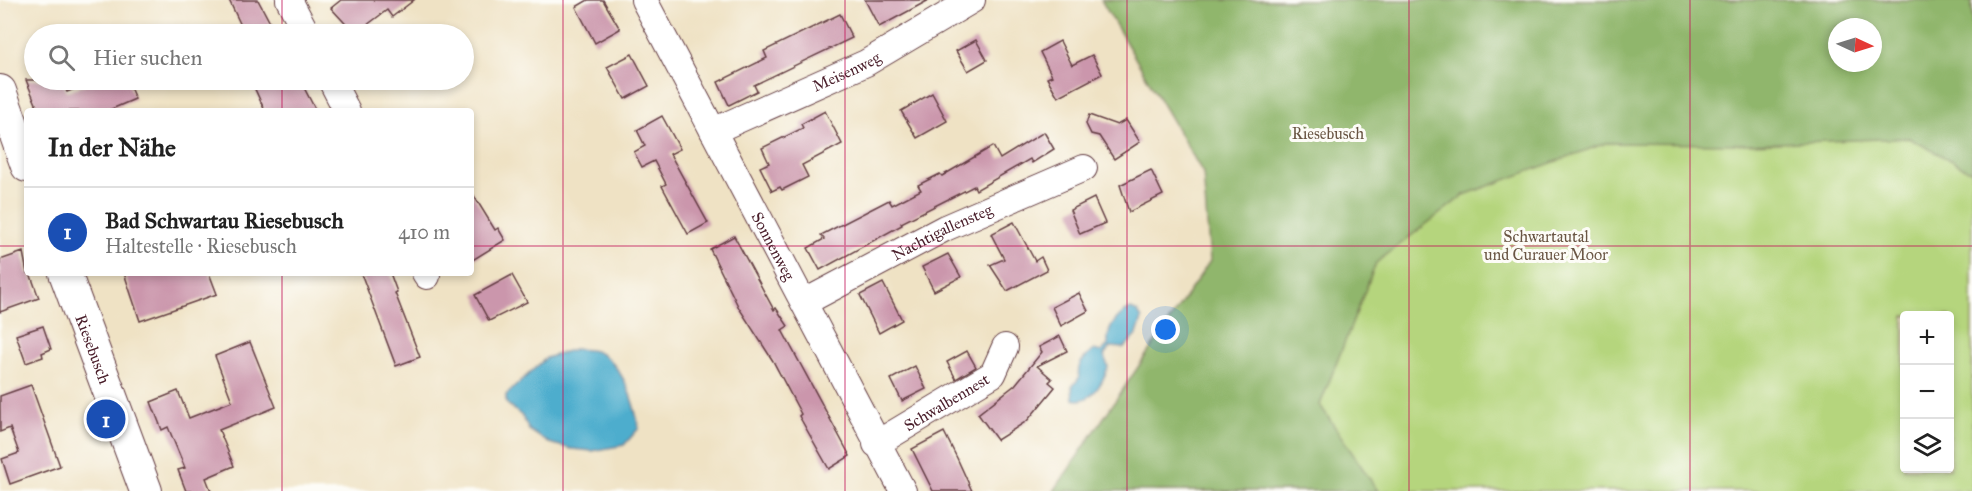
<!DOCTYPE html>
<html lang="de">
<head>
<meta charset="utf-8">
<style>
  :root { --surface:#fff; --page:#f6f6f6; --text:#222; --muted:#767676; --line:#e0e0e0; --accent:#111827 }
  body { margin:0; font-family:"IM FELL Great Primer",serif; background:var(--page); color:var(--text) }
  .controls { position:absolute; right:18px; bottom:18px; display:grid; overflow:hidden; border-radius:6px; box-shadow:0 3px 9px #0003 }
  .controls button { width:54px; height:54px; display:grid; place-items:center; padding:0; border:0; border-bottom:2px solid var(--line); background:var(--surface); color:var(--text); font:30px sans-serif }
  .compass { position:absolute; left:1828px; top:18px; width:54px; height:54px; border-radius:50%; background:var(--surface); box-shadow:0 3px 9px #0003; rotate:94deg }
  .you { position:absolute; left:1166px; top:330px; width:21px; height:21px; margin:-15px; border:4px solid #fff; border-radius:50%; background:#1a73e8; box-shadow:0 0 0 9px #1a73e833 }
  .badge { display:grid; place-items:center; width:39px; height:39px; border-radius:50%; background:var(--accent); color:#fff; font-size:20px; font-weight:700 }
  .pin { position:absolute; translate:-50% -50%; border:3px solid #fff; box-shadow:0 2px 6px #0006 }
  .list { margin:0; padding:0; list-style:none }
  h2 { display:flex; justify-content:space-between; align-items:center; height:78px; margin:0; padding:0 24px; font-size:26px }
  h2 small { font-size:20px; font-weight:400; color:var(--muted) }
  .list li { display:grid; grid-template-columns:39px 1fr auto; gap:18px; align-items:center; box-sizing:border-box; height:90px; padding:0 24px; border-top:2px solid var(--line) }
  .list b { display:block; font-size:22px; white-space:nowrap }
  .list p { margin:0; font-size:20px; white-space:nowrap; color:var(--muted) }
  .list em { font-size:20px; font-style:normal; color:var(--muted) }
  .icon { flex:none; width:33px; height:33px; fill:none; stroke:currentColor; stroke-width:2; stroke-linecap:round; stroke-linejoin:round }
  .map { position:relative; flex:none; width:1972px; height:491px; overflow:hidden }
  .search { position:absolute; background:var(--surface); box-shadow:0 3px 9px #0003; left:24px; top:24px; width:450px; height:66px; display:flex; align-items:center; gap:15px; box-sizing:border-box; padding:0 21px; border-radius:33px; color:var(--muted); font-size:22px }
  .panel { position:absolute; background:var(--surface); box-shadow:0 3px 9px #0003; left:24px; top:108px; width:450px; height:168px; border-radius:6px }
  .map>svg:first-child { display:block }
</style>
</head>
<body>
<div class="map">
<svg width="1972" height="491" viewBox="0 0 1972 491">
  <rect width="100%" height="100%" fill="#fdfcf7"/>
  <filter id="ink" filterUnits="userSpaceOnUse"><feTurbulence type="fractalNoise" baseFrequency=".0167" numOctaves="2"/><feDisplacementMap in="SourceGraphic" scale="12" xChannelSelector="R" yChannelSelector="G"/><feConvolveMatrix kernelMatrix="1 2 1 2 8 2 1 2 1" color-interpolation-filters="sRGB"/></filter>
  <filter id="wash" filterUnits="userSpaceOnUse"><feTurbulence type="fractalNoise" baseFrequency=".008" numOctaves="4" result="noise"/><feDisplacementMap in="SourceGraphic" scale="24" xChannelSelector="R" yChannelSelector="G"/><feGaussianBlur stdDeviation="1.35" result="paint"/><feColorMatrix in="noise" values="0 0 0 0 0 0 0 0 0 0 0 0 0 0 0 0 0 1.4 0 .05"/><feComposite in="paint" operator="in"/></filter>
  <g filter="url(#wash)">
    <rect width="100%" height="100%" fill="#efe2c4"/>
    <path fill="#b5d57d" stroke="#807a54" stroke-width="1.5" fill-rule="evenodd" d="M1119,0H1972V491H1155L1275,270ZM1837,27H1873V63H1837ZM1904,316H1950V468H1904Z"/>
    <path fill="#90b66c" stroke="#6d6a4c" stroke-width="1.5" fill-rule="evenodd" d="M1101,0H1972V172L1909,138L1747,144L1606,143L1464,195L1376,263L1320,405L1378,491H1054L1210,261L1203,173ZM1837,27H1873V63H1837Z"/>
    <g fill="#4eadcd" stroke="#4c667c" stroke-width="1.5">
      <path d="M1131,309L1138,312L1142,319L1137,334L1124,348L1110,347L1104,355L1108,367C1103,382 1091,405 1073,399L1072,387L1079,378C1076,364 1084,358 1094,350L1101,352L1108,345C1106,330 1116,315 1131,309Z"/>
      <path d="M574,349C581,350 591,349 597,352C624,364 634,403 639,428L624,445L592,451L572,449L549,443L529,430L522,416L506,403V395L546,358Z"/>
    </g>
    <g id="blocks">
      <g fill="#cb96ac">
        <polygon points="229,0 258,0 276,34 245,34"/>
        <polygon points="341,0 414,0 392,17 387,10 355,34 331,8"/>
        <polygon points="588,0 603,0 620,29 595,43 576,7"/>
        <polygon points="865,0 929,0 879,27"/>
        <polygon points="840,14 852,38 754,85 757,91 729,105 718,82 767,58 764,51"/>
        <polygon points="976,40 987,60 968,71 956,51"/>
        <polygon points="1060,41 1072,65 1092,55 1102,74 1058,97 1047,78 1052,76 1040,52"/>
        <polygon points="632,54 649,86 625,99 607,67"/>
        <polygon points="26,80 62,80 67,92 96,80 127,80 135,99 107,111 39,111"/>
        <polygon points="266,80 300,80 316,111 265,111 254,87"/>
        <polygon points="932,93 947,121 917,138 901,111"/>
        <polygon points="825,111 842,144 802,165 808,177 782,190 780,187 772,191 760,167 769,163 762,148 803,128 801,124"/>
        <polygon points="1089,115 1117,125 1126,120 1140,142 1114,159 1099,136 1091,134 1086,124"/>
        <polygon points="662,116 680,149 670,154 708,223 688,234 662,186 666,184 654,161 642,167 634,152 645,146 637,130"/>
        <polygon points="1044,132 1054,149 1032,163 1030,159 976,190 974,186 901,223 902,225 820,270 808,248 824,239 821,235 889,200 892,205 921,190 918,185 940,174 942,176 993,146 1000,159"/>
        <polygon points="1151,170 1163,195 1129,212 1120,185"/>
        <polygon points="471,191 495,230 498,228 505,240 471,261"/>
        <polygon points="1094,198 1105,223 1080,234 1070,210"/>
        <polygon points="1014,222 1035,261 1041,257 1047,270 1007,291 990,265 1004,259 991,234"/>
        <polygon points="734,236 774,310 776,308 788,326 782,330 850,456 829,469 799,416 801,414 773,361 739,308 710,249"/>
        <polygon points="23,252 27,273 30,273 39,298 0,312 0,260"/>
        <polygon points="948,254 961,277 934,291 922,267"/>
        <polygon points="124,273 209,273 217,294 140,321"/>
        <polygon points="361,273 390,273 397,292 395,293 420,357 396,366"/>
        <polygon points="512,275 527,302 489,321 475,295"/>
        <polygon points="883,283 902,320 879,333 860,295"/>
        <polygon points="1079,293 1088,311 1061,326 1052,307"/>
        <polygon points="43,326 51,349 42,353 43,357 26,363 16,335"/>
        <polygon points="1060,336 1067,351 1037,366 1052,379 1049,382 1055,387 1027,421 997,440 978,414 1015,385 1042,352 1039,347"/>
        <polygon points="250,342 276,407 219,430 234,466 206,478 211,491 186,491 178,470 185,468 168,427 162,430 151,402 178,391 189,418 232,401 215,356"/>
        <polygon points="967,351 976,367 956,379 947,362"/>
        <polygon points="915,366 926,389 902,401 891,379"/>
        <polygon points="31,385 60,466 10,484 2,459 19,453 10,428 0,432 0,396"/>
        <polygon points="944,432 957,458 972,491 933,491 912,449"/>
      </g>
    </g>
  </g>
  <g filter="url(#ink)">
    <use href="#blocks" fill-opacity="0" stroke="#633c42" stroke-width="1.5"/>
    <g fill="none" stroke-linecap="round" stroke-linejoin="round">
      <defs>
        <g id="minor">
          <polyline points="289,0 307,34"/>
          <path id="s1" d="M644,0L903,491"/>
          <polyline points="331,80 347,111"/>
          <path id="s2" d="M713,131L866,63L972,0"/>
          <polyline points="425,273 427,276"/>
          <path id="s3" d="M805,302L945,228L1084,168"/>
          <path id="s4" d="M876,444L993,374L1005,347"/>
        </g>
        <g id="major">
          <polyline points="0,91 27,166"/>
          <path id="s5" d="M65,273L146,491"/>
        </g>
      </defs>
      <use href="#minor" stroke="#633c42" stroke-width="28"/>
      <use href="#major" stroke="#633c42" stroke-width="34"/>
      <use href="#minor" stroke="#fff" stroke-width="26"/>
      <use href="#major" stroke="#fff" stroke-width="32"/>
    </g>
  </g>
  <path fill="none" stroke="#c2185b" stroke-width="1.5" stroke-opacity="0.55" d="M282,0V34M563,0V491M845,0V491M1127,0V491M1409,0V491M1690,0V491M282,80V111M0,246H27M471,246H1972M282,273V491"/>
  <g text-anchor="middle" stroke-width="6" stroke-linejoin="round" paint-order="stroke">
    <g font-size="16" fill="#4a1f2b" stroke="#fdfcf7">
      <text dy="6" stroke="none"><textPath href="#s2" startOffset="146">Meisenweg</textPath></text>
      <text dy="6" stroke="none"><textPath href="#s3" startOffset="154">Nachtigallensteg</textPath></text>
      <text dy="6" stroke="none"><textPath href="#s1" startOffset="278">Sonnenweg</textPath></text>
      <text dy="6" stroke="none"><textPath href="#s5" startOffset="81">Riesebusch</textPath></text>
      <text dy="6" stroke="none"><textPath href="#s4" startOffset="82">Schwalbennest</textPath></text>
    </g>
    <g font-size="16" fill="#6a5644" stroke="#fdfcf7">
      <text x="1328" y="139">Riesebusch</text>
      <text x="1546" y="242">Schwartautal<tspan x="1546" dy="18">und Curauer Moor</tspan></text>
    </g>
  </g>
</svg>
<div class="controls">
<button>+</button>
<button>−</button>
<button><svg class="icon" aria-label="layers" viewBox="0 0 24 24"><path d="M12 4l9 5-9 5-9-5zM3 14l9 5 9-5"/></svg></button>
</div>
<svg class="compass" viewBox="-18 -18 36 36"><path d="M0-13l5 13h-10z" fill="#e53935"/><path d="M0 13l5-13h-10z" fill="#767676"/></svg>
<div class="you"></div>
<div class="pin badge" style="left:106px;top:419px;background:#1a4fb4">1</div>
<div class="search"><svg class="icon" aria-label="search" viewBox="0 0 24 24"><circle cx="10" cy="10" r="6"/><path d="M15 15l6 6"/></svg>Hier suchen</div>
<section class="panel">
<h2>In der Nähe<small></small></h2>
<ul class="list">
<li><span class="badge" style="background:#1a4fb4">1</span><div><b>Bad Schwartau Riesebusch</b><p>Haltestelle · Riesebusch</p></div><em>410 m</em></li>
</ul>
</section>
</div>
</body>
</html>
